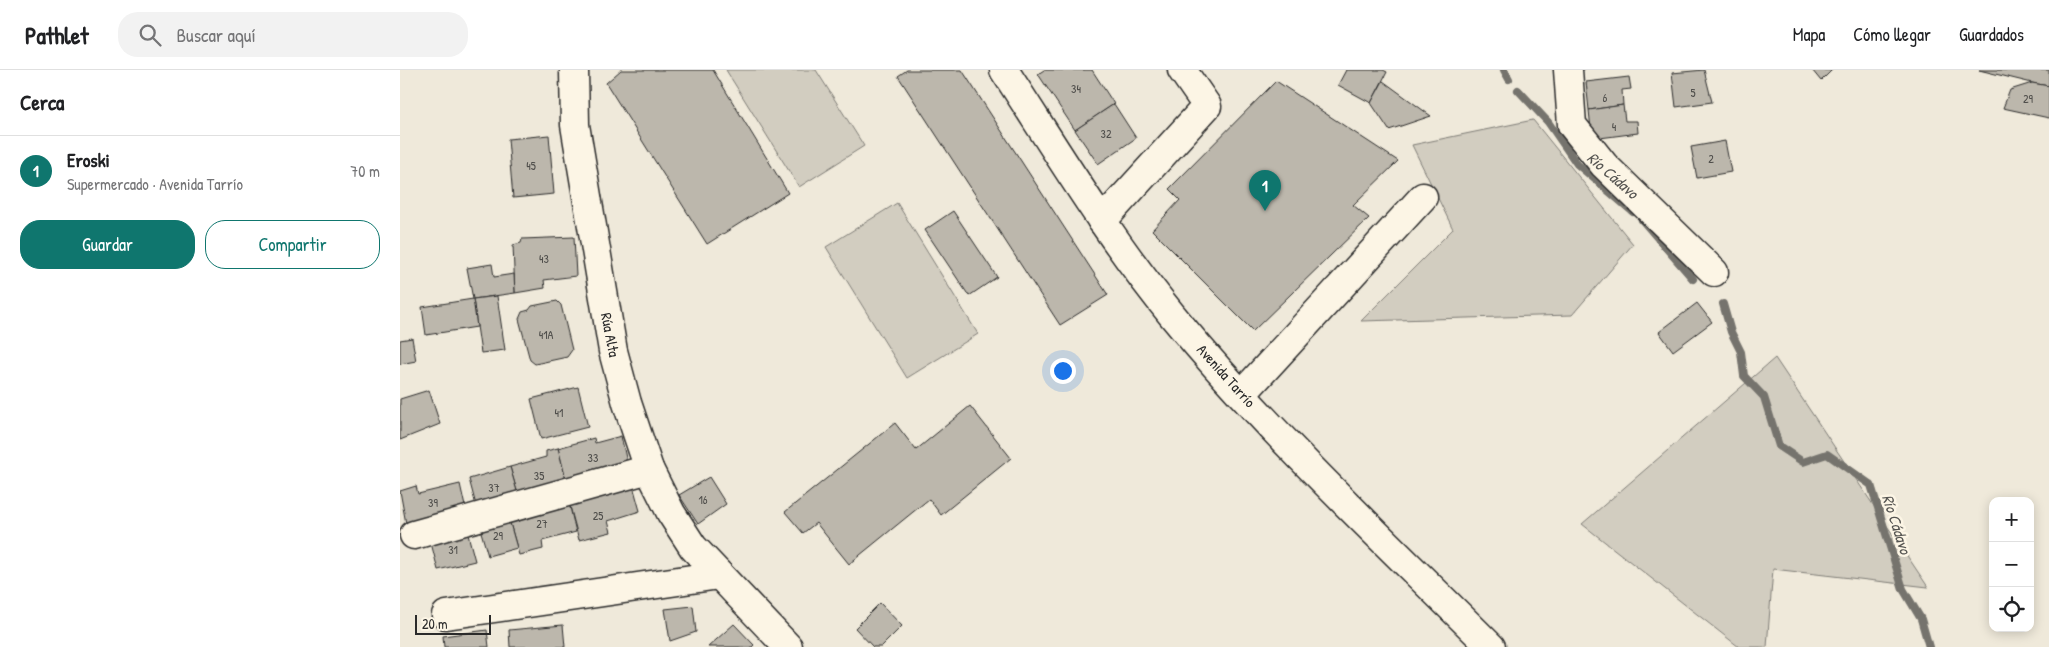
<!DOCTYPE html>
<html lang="es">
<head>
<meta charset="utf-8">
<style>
  :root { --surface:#fff; --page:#f2f2f2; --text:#202124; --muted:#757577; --line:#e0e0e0; --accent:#0f766e }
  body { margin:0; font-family:"Patrick Hand",sans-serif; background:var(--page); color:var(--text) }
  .controls { position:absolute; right:15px; bottom:15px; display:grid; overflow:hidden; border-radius:10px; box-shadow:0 2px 12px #0003 }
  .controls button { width:45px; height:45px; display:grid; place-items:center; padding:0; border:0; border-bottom:1px solid var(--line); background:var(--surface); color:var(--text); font:25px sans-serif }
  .scale { position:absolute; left:15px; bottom:12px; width:76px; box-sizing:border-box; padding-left:5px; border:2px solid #2b2b2b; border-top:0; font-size:14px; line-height:18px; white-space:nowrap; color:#2b2b2b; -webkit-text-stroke:4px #fcf5e5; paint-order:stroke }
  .you { position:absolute; left:662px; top:300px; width:18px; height:18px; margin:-12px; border:4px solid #fff; border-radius:50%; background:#1a73e8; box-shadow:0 0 0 8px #1a73e833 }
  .badge { display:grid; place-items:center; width:32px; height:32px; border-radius:50%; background:var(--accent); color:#fff; font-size:16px; font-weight:700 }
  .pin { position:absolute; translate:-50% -41px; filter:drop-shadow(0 1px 2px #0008) }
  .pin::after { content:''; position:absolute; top:26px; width:18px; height:15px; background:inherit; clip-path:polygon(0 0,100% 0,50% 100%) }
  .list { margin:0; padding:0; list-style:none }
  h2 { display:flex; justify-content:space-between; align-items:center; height:65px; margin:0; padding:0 20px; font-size:21px }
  h2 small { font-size:16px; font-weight:400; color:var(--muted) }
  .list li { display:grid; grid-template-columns:32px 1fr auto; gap:15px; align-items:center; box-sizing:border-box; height:70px; padding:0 20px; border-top:1px solid var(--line) }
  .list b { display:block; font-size:19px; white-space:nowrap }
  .list p { margin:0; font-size:16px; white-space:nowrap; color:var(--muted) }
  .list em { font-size:16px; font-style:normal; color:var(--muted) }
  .actions { display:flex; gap:10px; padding:15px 20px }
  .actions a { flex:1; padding:11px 0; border:1px solid var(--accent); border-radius:20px; text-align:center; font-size:18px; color:var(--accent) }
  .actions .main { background:var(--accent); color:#fff }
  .icon { flex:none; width:28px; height:28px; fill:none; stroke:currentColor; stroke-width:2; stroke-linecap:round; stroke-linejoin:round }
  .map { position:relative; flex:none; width:1649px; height:577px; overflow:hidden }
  header { display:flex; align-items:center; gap:30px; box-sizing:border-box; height:70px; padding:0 25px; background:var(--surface); border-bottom:1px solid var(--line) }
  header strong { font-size:24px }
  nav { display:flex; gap:28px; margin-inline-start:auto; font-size:18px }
  .search { width:350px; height:45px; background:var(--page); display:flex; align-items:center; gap:12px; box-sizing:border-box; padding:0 18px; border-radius:20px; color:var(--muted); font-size:19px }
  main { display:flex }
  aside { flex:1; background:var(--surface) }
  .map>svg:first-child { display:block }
</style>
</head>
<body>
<header>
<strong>Pathlet</strong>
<div class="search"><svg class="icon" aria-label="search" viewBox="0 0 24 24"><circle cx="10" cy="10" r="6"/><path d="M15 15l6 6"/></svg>Buscar aquí</div>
<nav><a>Mapa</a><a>Cómo llegar</a><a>Guardados</a></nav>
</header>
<main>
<aside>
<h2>Cerca<small></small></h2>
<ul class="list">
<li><span class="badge">1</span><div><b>Eroski</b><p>Supermercado · Avenida Tarrío</p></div><em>70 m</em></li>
</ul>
<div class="actions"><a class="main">Guardar</a><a>Compartir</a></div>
</aside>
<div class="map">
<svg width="1649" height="577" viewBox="0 0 1649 577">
  <rect width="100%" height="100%" fill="#efe9da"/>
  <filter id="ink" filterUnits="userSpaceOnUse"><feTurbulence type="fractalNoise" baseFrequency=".02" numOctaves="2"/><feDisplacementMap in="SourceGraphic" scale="10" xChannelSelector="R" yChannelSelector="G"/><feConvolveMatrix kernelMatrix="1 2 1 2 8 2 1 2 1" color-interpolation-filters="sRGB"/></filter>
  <g filter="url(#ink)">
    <g fill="#d2cdc0" stroke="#7e7c76">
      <polygon points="326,0 416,0 464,76 399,117"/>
      <polygon points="1133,50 1233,174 1172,245 961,251 1053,159 1012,75"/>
      <polygon points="497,133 578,264 507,308 426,177"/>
      <polygon points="1375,288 1528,517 1373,499 1367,577 1339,577 1182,454"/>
    </g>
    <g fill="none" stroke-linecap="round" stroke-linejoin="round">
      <g stroke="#75736d" stroke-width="8">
        <polyline points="1104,0 1109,9"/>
        <polyline points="1118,20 1148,52 1177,94 1233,142"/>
        <polyline points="1242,150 1293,209"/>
        <polyline points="1323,234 1331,262 1341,282 1344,306 1364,327 1379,376 1403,392 1427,384 1471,415 1503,519 1521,549 1529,577"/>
      </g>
    </g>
    <g fill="#bcb7ac" stroke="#2b2b2b">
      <polygon points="221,0 313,0 388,123 307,174 206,13"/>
      <polygon points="507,0 562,0 708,225 660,255 498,6"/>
      <polygon points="644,0 692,0 714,34 675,60 638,4"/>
      <polygon points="946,0 983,0 987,2 971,33 938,15"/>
      <polygon points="1304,0 1312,32 1276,37 1272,3"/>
      <polygon points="1412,0 1432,0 1421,11"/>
      <polygon points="1579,0 1649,0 1649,16 1632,13"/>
      <polygon points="1229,7 1231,19 1222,20 1223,35 1189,40 1186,12"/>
      <polygon points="876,11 998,91 953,135 969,148 853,261 752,160 780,130 769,119"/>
      <polygon points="983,11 1031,46 989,60 971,33"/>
      <polygon points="1632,13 1649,16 1649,48 1603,38 1610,20"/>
      <polygon points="714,34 736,68 698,94 675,60"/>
      <polygon points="1223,35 1225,51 1237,51 1238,63 1192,69 1189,40"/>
      <polygon points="149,65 154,124 113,128 108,69"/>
      <polygon points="1325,71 1331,102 1297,108 1291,77"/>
      <polygon points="553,141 597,207 569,226 525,160"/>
      <polygon points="174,167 176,206 144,210 145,218 115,223 113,175 121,173 122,169"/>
      <polygon points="92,194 94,207 114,204 115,223 73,229 67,198"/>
      <polygon points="97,226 105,280 81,283 73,229"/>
      <polygon points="73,229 77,257 26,265 22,237"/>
      <polygon points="157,231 161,235 172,280 167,287 135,294 130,290 119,249 122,242 129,240 132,236"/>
      <polygon points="1297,233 1312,252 1273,281 1259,262"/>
      <polygon points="12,268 16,291 0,294 0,270"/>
      <polygon points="178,317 188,357 141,369 131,329"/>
      <polygon points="29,320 40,354 0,370 0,329"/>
      <polygon points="570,336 611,388 541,445 529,429 449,494 416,453 403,463 385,442 495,353 516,380"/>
      <polygon points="221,366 228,397 167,414 158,378 194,368 195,373"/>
      <polygon points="158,378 167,414 119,428 110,397 146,387 146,381"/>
      <polygon points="110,397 119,428 77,439 69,409"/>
      <polygon points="309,407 326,434 298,454 279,425"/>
      <polygon points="232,412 240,441 208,451 211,462 179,470 168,429"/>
      <polygon points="60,414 66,441 7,459 0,421 16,416 18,424"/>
      <polygon points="168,429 176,462 142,471 143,479 119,485 108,446"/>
      <polygon points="108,446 117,478 88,486 79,455"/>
      <polygon points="66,457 75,491 38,500 30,469"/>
      <polygon points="480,533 502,556 481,577 473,577 455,558"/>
      <polygon points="293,536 296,562 270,571 265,539"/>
      <polygon points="334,554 354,575 352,577 308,577"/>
      <polygon points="163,555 165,577 110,577 109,560"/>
      <polygon points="87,560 89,577 44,577 43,566"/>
    </g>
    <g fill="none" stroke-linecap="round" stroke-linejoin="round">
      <defs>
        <g id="minor">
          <polyline points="174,0 175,55 213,281 227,333 249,399 271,443 293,477 388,577"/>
          <path d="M604,0C658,83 709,168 772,245C868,362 984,470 1091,577"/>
          <polyline points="1168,0 1172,55 1204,95 1314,202"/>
          <polyline points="702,151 807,36 782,0"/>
          <polyline points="842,324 1023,127"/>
          <polyline points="14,465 249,399"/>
          <polyline points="46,545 319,505"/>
        </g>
      </defs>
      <use href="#minor" stroke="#2b2b2b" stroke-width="31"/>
      <use href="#minor" stroke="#fcf5e5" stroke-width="28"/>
    </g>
  </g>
  <g text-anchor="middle" stroke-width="5" stroke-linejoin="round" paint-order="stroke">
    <g font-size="12" fill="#4f4e4b">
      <text x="676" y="23">34</text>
      <text x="1293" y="27">5</text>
      <text x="1205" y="32">6</text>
      <text x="1628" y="33">29</text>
      <text x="1214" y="61">4</text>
      <text x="706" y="68">32</text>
      <text x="1311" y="93">2</text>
      <text x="131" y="100">45</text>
      <text x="144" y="193">43</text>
      <text x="146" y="269">41A</text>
      <text x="159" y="347">41</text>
      <text x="193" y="392">33</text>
      <text x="139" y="410">35</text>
      <text x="94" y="422">37</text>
      <text x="303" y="434">16</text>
      <text x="33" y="437">39</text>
      <text x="198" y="450">25</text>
      <text x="142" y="458">27</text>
      <text x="98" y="470">29</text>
      <text x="53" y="484">31</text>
    </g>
    <g font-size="15" fill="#2b2b2b" stroke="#fcf5e5">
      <text transform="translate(210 265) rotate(79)" y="5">Rúa Alta</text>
      <text transform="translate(826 306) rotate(48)" y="5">Avenida Tarrío</text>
    </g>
    <g font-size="16" font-style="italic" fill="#565552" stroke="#fcf5e5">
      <text transform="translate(1213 105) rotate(41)" y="6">Río Cádavo</text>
      <text transform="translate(1497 454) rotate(72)" y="6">Río Cádavo</text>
    </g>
  </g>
</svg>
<div class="controls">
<button>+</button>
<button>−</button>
<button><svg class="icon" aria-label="locate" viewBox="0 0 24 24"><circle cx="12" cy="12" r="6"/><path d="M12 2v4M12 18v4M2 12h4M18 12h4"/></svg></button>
</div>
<div class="scale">20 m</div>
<div class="you"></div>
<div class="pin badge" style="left:865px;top:141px">1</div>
</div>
</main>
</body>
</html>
